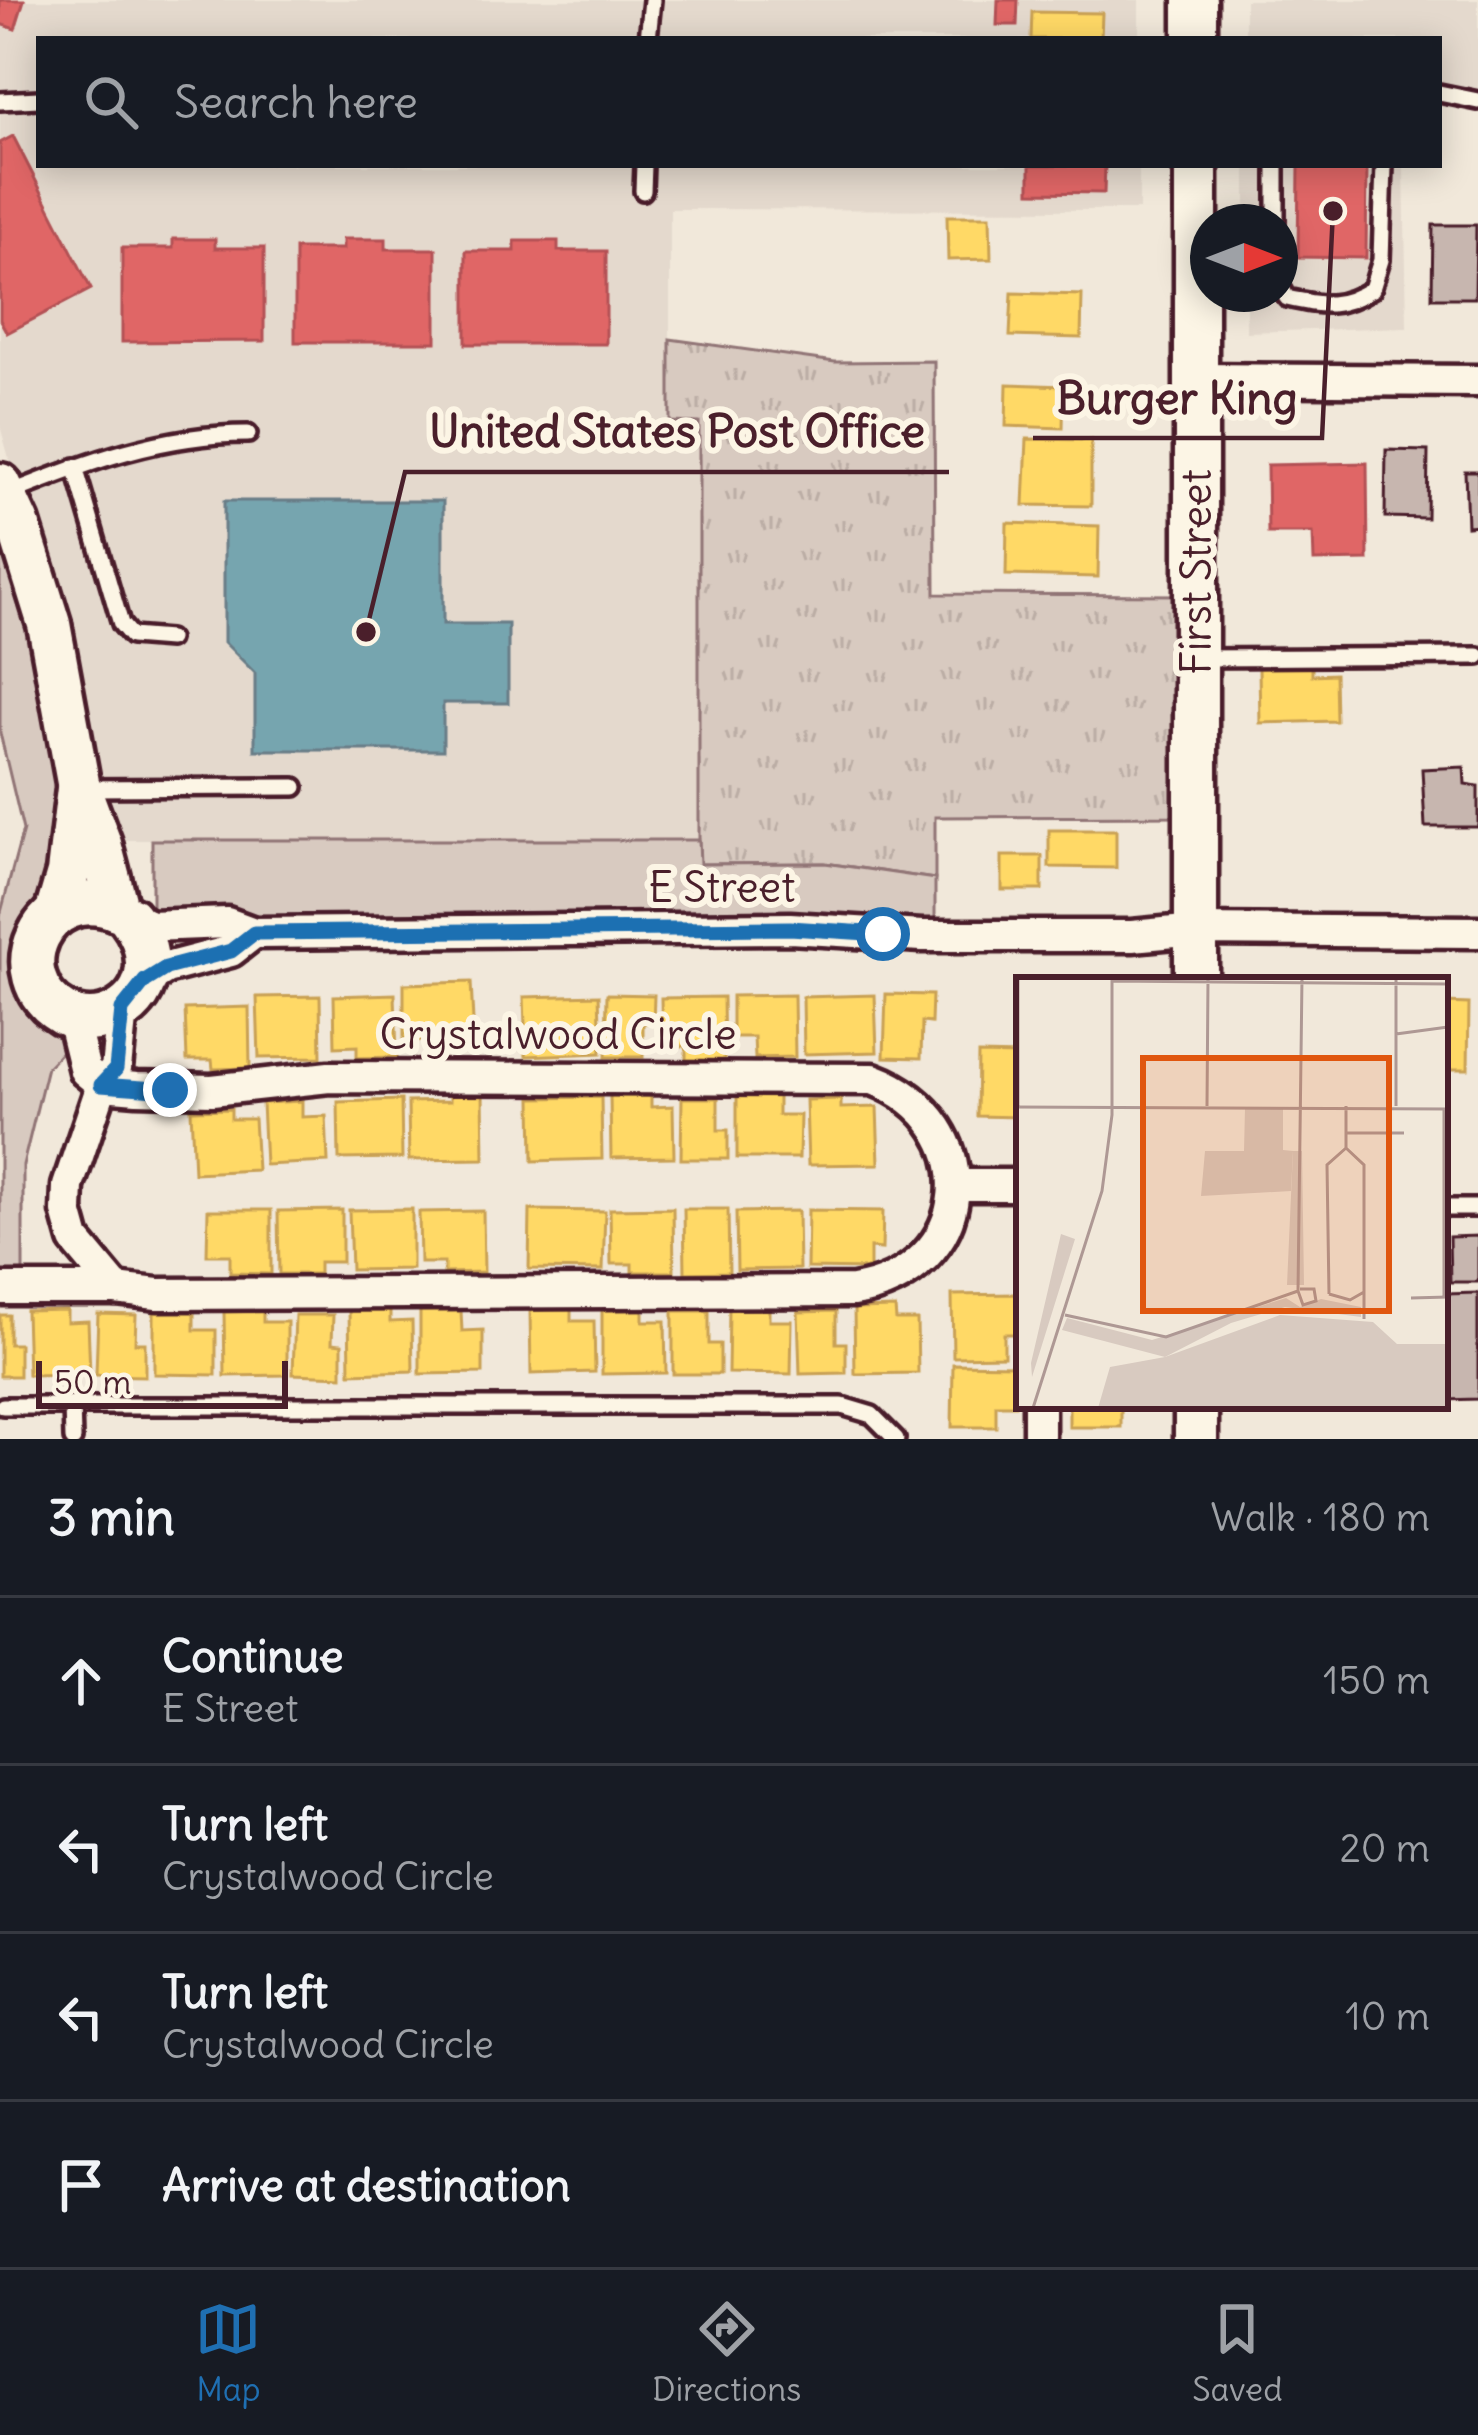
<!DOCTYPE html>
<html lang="en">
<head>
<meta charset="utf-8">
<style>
  :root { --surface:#171b24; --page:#20242c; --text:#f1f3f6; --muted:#9ea1a6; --line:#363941; --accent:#1f6fb2 }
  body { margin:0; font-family:Delius,sans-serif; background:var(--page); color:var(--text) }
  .compass { position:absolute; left:1190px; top:204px; width:108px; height:108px; border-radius:50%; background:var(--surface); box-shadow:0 6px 30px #0003; rotate:90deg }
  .scale { position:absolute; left:36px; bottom:30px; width:252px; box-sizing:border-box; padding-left:12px; border:6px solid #4a1f2b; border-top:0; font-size:33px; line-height:42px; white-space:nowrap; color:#4a1f2b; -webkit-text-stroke:9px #fcf5e5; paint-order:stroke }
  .stop { position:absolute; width:36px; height:36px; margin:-27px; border:9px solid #1f6fb2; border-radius:50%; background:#fff }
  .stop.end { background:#1f6fb2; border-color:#fff; box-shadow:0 3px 12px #0008 }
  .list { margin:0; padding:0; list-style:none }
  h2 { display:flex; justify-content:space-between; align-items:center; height:156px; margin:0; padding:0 48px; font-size:51px }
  h2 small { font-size:39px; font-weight:400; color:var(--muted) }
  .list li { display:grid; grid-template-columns:78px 1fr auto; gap:36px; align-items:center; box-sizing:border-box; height:168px; padding:0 48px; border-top:3px solid var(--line) }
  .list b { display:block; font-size:45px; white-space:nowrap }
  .list p { margin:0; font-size:39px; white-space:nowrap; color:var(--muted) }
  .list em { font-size:39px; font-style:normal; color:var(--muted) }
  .icon { flex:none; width:66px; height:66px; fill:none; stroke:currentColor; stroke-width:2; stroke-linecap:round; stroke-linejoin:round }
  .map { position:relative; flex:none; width:1478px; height:1439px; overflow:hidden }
  .search { position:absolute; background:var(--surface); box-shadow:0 6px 30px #0003; left:36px; right:36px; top:36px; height:132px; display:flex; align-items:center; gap:30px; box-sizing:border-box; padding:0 42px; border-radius:0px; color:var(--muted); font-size:45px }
  .sheet { height:828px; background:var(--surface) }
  nav { display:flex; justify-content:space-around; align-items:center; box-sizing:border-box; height:168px; border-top:3px solid var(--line); background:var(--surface); font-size:33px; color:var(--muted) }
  nav a { display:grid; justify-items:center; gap:6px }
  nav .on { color:var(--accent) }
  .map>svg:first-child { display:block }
</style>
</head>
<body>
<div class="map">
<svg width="1478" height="1439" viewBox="0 0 1478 1439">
  <defs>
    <pattern id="grass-tufts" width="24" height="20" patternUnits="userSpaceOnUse" patternTransform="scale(3)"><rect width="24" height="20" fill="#d8cac0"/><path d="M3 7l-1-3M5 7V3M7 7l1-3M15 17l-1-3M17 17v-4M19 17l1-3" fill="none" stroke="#bbada5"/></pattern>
  </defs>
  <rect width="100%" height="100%" fill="#f1e8da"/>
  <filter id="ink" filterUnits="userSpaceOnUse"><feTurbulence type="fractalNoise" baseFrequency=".00833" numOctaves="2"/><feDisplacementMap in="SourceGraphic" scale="24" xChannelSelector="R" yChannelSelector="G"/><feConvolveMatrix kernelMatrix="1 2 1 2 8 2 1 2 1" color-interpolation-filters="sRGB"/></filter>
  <g filter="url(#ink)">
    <g fill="#e4d9cd">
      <polygon points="0,0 1139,0 1139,39 39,39 39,165 1139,165 1139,210 670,209 670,421 699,422 699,840 90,840 71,680 0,426"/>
      <polygon points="1245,0 1478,0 1478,107 1439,107 1439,39 1245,39"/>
      <polygon points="1246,165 1404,165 1407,327 1246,332 1246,294 1280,294 1280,222 1246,222"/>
    </g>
    <polygon fill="url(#grass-tufts)" stroke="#917476" stroke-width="3" points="670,339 835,362 934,361 935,594 1188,595 1188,816 935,817 935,879 825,863 699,864 699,423 670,422"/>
    <g fill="#d8cac0" stroke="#917476" stroke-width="3">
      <polygon points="0,506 77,835 27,922 74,1039 47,1067 23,1165 23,1272 0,1272 0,916 23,830 0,733"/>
      <polygon points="152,840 699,840 700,864 825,863 935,879 935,930 800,923 152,940"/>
    </g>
    <g fill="#ffd966" stroke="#c9a154" stroke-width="3">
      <polygon points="1032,12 1102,13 1101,39 1031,39"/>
      <polygon points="947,216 990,216 991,259 948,260"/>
      <polygon points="1012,293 1082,295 1081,338 1010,336"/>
      <polygon points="1007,384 1064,386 1063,428 1006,426"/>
      <polygon points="1027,439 1091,440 1091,506 1024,505"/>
      <polygon points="1007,523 1099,526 1098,577 1006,575"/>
      <polygon points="1312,666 1312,675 1335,674 1336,721 1260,723 1259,668"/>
      <polygon points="1049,830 1116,830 1116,868 1049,867"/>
      <rect x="1002" y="856" width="40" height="34"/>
      <polygon points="471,982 474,1041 404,1041 404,984"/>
      <polygon points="395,994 397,1057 357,1058 357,1046 335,1047 334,996"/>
      <polygon points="607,994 654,995 653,1023 643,1023 643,1057 606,1057"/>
      <polygon points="886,994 932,995 931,1023 922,1022 921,1058 884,1057"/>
      <polygon points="599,995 601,1053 526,1056 524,997"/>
      <polygon points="794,995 795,1057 755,1058 754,1037 732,1037 732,996"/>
      <polygon points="875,995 877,1052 804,1054 803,997"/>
      <polygon points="320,996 321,1057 259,1058 257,997"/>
      <polygon points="723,997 724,1060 686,1060 686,1046 662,1046 661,998"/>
      <polygon points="1445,1003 1469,1004 1468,1069 1445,1069"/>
      <polygon points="249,1007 250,1068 213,1069 212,1060 187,1060 185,1009"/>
      <polygon points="978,1054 1019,1055 1019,1117 977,1116"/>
      <polygon points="450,1094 483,1094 484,1159 409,1160 408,1102 450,1101"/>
      <polygon points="610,1095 651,1095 651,1107 673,1106 674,1157 611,1158"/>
      <polygon points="737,1095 778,1096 778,1115 800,1115 799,1158 737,1158"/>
      <polygon points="601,1097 602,1159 533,1161 532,1098"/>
      <polygon points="682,1098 718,1098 718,1130 728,1130 728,1159 681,1159"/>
      <polygon points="841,1099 841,1108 877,1107 879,1164 808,1165 806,1100"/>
      <polygon points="401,1100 402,1158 339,1159 338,1102"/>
      <polygon points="302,1101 302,1117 326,1116 328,1162 265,1165 262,1103"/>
      <polygon points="231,1109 231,1119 254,1119 257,1170 194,1173 191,1110"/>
      <polygon points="673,1208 674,1272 632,1272 632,1264 611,1264 610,1209"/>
      <polygon points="412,1209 412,1269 351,1270 349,1210"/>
      <polygon points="684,1209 728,1209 729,1272 685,1273"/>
      <polygon points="208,1210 271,1210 271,1274 230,1273 230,1255 207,1255"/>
      <polygon points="342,1210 342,1262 319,1262 319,1274 279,1274 278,1211"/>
      <polygon points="530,1210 605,1211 603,1270 529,1269"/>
      <polygon points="808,1210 883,1211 882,1249 870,1248 870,1269 807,1268"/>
      <polygon points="483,1211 484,1272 444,1273 444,1263 420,1263 419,1212"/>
      <polygon points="798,1211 799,1269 737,1270 736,1212"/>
      <polygon points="1016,1294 1017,1334 1004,1334 1004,1356 953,1357 952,1295"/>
      <polygon points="390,1308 390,1322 412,1321 413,1371 350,1373 349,1309"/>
      <polygon points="729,1308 769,1309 769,1321 792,1321 791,1374 728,1373"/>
      <polygon points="895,1308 896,1320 917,1320 918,1373 855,1374 854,1309"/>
      <polygon points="571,1309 571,1321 594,1321 595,1372 531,1374 530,1310"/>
      <polygon points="602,1309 643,1309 643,1321 665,1321 666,1373 602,1374"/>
      <polygon points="67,1310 67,1322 88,1321 90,1374 28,1375 26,1311"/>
      <polygon points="154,1311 194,1312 194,1330 216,1330 216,1375 154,1374"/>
      <polygon points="263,1311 263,1322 287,1322 287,1375 225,1376 224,1312"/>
      <polygon points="420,1311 461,1311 462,1331 483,1330 483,1373 420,1374"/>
      <polygon points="673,1311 709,1311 709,1344 720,1344 720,1374 673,1374"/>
      <polygon points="836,1311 836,1343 846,1343 846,1373 800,1374 798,1312"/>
      <polygon points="98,1314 136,1315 135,1343 145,1343 145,1376 96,1375"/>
      <polygon points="0,1315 9,1315 9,1344 19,1344 19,1376 0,1376"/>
      <polygon points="295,1315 333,1315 332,1343 342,1344 342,1376 293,1374"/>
      <polygon points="953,1364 1015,1365 1015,1405 996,1405 996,1427 952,1427"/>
      <rect x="1069" y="1406" width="52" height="21"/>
    </g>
    <g fill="#e06666" stroke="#b35154" stroke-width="3">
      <polygon points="0,0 24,0 15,29 0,24"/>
      <polygon points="998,0 1018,0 1017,25 997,25"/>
      <polygon points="13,136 91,289 7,333 0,320 0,143"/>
      <polygon points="1030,165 1105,165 1104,193 1030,192"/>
      <polygon points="1299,165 1367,165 1366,258 1298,257"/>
      <polygon points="173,239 215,239 215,248 264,248 264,341 122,342 122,248 173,248"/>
      <polygon points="343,239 386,239 386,249 436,249 436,342 295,342 295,249 343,249"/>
      <polygon points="515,241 558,241 558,251 606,251 606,344 466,344 466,251 515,251"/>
      <polygon points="1367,463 1368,560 1314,561 1313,533 1268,533 1267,465"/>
    </g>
    <polygon fill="#76a5af" stroke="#697d87" stroke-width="3" points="224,501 443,501 443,624 508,624 508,703 443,703 443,750 255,750 255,673 224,642"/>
    <g fill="#c7b6af" stroke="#4a1f2b" stroke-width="3">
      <polygon points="1433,225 1476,225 1475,298 1432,298"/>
      <polygon points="1386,450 1428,451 1427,518 1385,517"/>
      <polygon points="1465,471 1478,471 1478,525 1467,526"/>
      <polygon points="1464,767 1465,784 1478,786 1478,827 1425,827 1422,769"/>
      <polygon points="1478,1236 1478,1282 1450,1282 1449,1237"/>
      <polygon points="1478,1293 1478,1399 1445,1400 1445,1294"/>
    </g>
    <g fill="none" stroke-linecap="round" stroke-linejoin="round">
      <defs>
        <g id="lane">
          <polyline points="648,39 652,0"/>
          <polyline points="1439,93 1478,101"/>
          <polyline points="0,101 39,99"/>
          <polyline points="1276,165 1276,222"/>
          <polyline points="643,191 644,165"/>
          <path d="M1280,285L1287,298C1323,306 1340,309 1372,289L1381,260L1384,165"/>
          <polyline points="75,467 121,624 131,636 169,639"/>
          <path d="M8,494C87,462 162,434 248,434"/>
          <polyline points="1199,658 1478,656"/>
          <polyline points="82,788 295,787"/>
          <polyline points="1445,1208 1478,1208"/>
          <polyline points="72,1405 73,1439"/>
          <polyline points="3,1406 842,1406 872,1415 896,1439"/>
        </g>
        <g id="street">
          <polyline points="1196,379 1478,381"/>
          <polyline points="122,912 150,926 227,923 254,933 790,928 922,936 1132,936 1196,930 1478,932"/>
          <polyline points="145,981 166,968 231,951 254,933"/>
          <polyline points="954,1185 1019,1185"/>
          <path d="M0,1289H116L157,1294L853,1291C977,1272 990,1123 873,1079L329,1077L212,1090L137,1088L102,1085L85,1071L72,1018"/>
          <polyline points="116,1289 75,1240 67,1211 68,1186 102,1085 116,1069 122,1010"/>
          <polyline points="1039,1406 1039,1439"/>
        </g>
        <g id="secondary">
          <polyline points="1195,0 1195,39"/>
          <polyline points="1196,165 1196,980"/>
          <polyline points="0,485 18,524 49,624 79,788 100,844 117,909"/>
          <path d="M117,909C42,879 0,977 63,1013C80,1022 100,1022 117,1013C155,992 154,949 130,918"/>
          <polyline points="57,911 68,873 78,789"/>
          <polyline points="1196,1439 1196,1406"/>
        </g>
      </defs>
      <use href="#lane" stroke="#4a1f2b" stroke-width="24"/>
      <use href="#street" stroke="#4a1f2b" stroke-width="39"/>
      <use href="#secondary" stroke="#4a1f2b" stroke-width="51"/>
      <use href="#lane" stroke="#fcf5e5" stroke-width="15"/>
      <use href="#street" stroke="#fcf5e5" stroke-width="30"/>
      <use href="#secondary" stroke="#fcf5e5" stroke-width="42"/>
    </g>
  </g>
  <g fill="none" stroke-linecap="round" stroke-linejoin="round" filter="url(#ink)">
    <polyline stroke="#1f6fb2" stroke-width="15" points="170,1090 101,1085 116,1069 122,1010 145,981 166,968 231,951 254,933 790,928 883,934"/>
  </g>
  <g text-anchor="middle" stroke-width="12" stroke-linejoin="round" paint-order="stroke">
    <g font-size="42" fill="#4a1f2b" stroke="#fcf5e5">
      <text transform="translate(1196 572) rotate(-90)" y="15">First Street</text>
      <text x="722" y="902">E Street</text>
      <text x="558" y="1049">Crystalwood Circle</text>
    </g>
  </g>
  <g transform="translate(1016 977)">
    <rect width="432" height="432" fill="#f1e8da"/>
    <path d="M229,131H267V173L277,174L275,214L185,219L189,174H228ZM45,257L59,262L16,400L15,386Z" fill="#d8cac0"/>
    <path d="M264,338L357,345L381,367H432V431H82L94,390L149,380Z" fill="#d8cac0"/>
    <path d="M277,174H286L288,308H271ZM270,321L284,330L305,322L345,330V340L269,330L215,346L149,380L46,353L51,341L136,363Z" fill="#d8cac0"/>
    <path fill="none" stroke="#ae9894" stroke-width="3" d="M2,1V130M96,4L432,7M380,57L432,50M191,129L192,3M380,129V1M0,130L432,132M428,132V321M330,156H388M330,171L348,188V342M330,171V129M282,314L286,1M282,314L287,328L300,324L298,312H284M313,317L311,188L330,171M313,317L334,323L348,315M395,321L432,320M49,338L150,360L282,314M17,431L86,214L96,138V1"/>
    <path fill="#e0560e" fill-opacity="0.15" stroke="#e0560e" stroke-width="6" d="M127,81H373V334H127Z"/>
    <rect width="432" height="432" fill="none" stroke="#4a1f2b" stroke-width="6"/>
  </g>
  <path fill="none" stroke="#4a1f2b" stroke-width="4.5" d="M1333 211L1322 438H1033M366 632L405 472H949"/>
  <g fill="#4a1f2b" stroke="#fcf5e5" stroke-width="4.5">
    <circle cx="1333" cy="211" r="12"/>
    <circle cx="366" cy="632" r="12"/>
  </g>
  <g font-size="45" text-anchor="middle" font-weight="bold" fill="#4a1f2b" stroke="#fcf5e5" stroke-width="12" stroke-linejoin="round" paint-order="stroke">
    <text x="1177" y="414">Burger King</text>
    <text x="677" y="447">United States Post Office</text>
  </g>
</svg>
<svg class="compass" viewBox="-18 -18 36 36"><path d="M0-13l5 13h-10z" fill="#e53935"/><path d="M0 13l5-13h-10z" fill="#9ea1a6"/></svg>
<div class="scale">50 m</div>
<div class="stop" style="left:883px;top:934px"></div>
<div class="stop end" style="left:170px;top:1090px"></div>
<div class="search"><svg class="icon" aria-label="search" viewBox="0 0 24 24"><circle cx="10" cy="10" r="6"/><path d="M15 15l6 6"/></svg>Search here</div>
</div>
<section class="sheet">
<h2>3 min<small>Walk · 180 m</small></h2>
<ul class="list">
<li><svg class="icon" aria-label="ahead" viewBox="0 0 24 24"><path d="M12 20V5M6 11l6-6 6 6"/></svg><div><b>Continue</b><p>E Street</p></div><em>150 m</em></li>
<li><svg class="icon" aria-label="left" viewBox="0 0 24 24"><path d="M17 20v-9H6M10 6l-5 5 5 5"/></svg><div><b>Turn left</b><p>Crystalwood Circle</p></div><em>20 m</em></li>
<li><svg class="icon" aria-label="left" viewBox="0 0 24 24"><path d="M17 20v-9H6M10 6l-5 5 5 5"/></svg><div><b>Turn left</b><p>Crystalwood Circle</p></div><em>10 m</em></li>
<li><svg class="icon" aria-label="arrive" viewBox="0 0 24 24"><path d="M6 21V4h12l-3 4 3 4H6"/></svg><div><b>Arrive at destination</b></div></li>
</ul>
</section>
<nav>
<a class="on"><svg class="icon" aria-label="map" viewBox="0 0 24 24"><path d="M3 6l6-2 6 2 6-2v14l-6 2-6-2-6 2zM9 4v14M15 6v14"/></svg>Map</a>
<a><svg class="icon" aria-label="directions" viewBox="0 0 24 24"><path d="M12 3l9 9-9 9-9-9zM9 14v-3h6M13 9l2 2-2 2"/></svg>Directions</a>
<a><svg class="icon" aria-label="saved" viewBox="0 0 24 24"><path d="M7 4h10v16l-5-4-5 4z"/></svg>Saved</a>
</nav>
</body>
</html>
